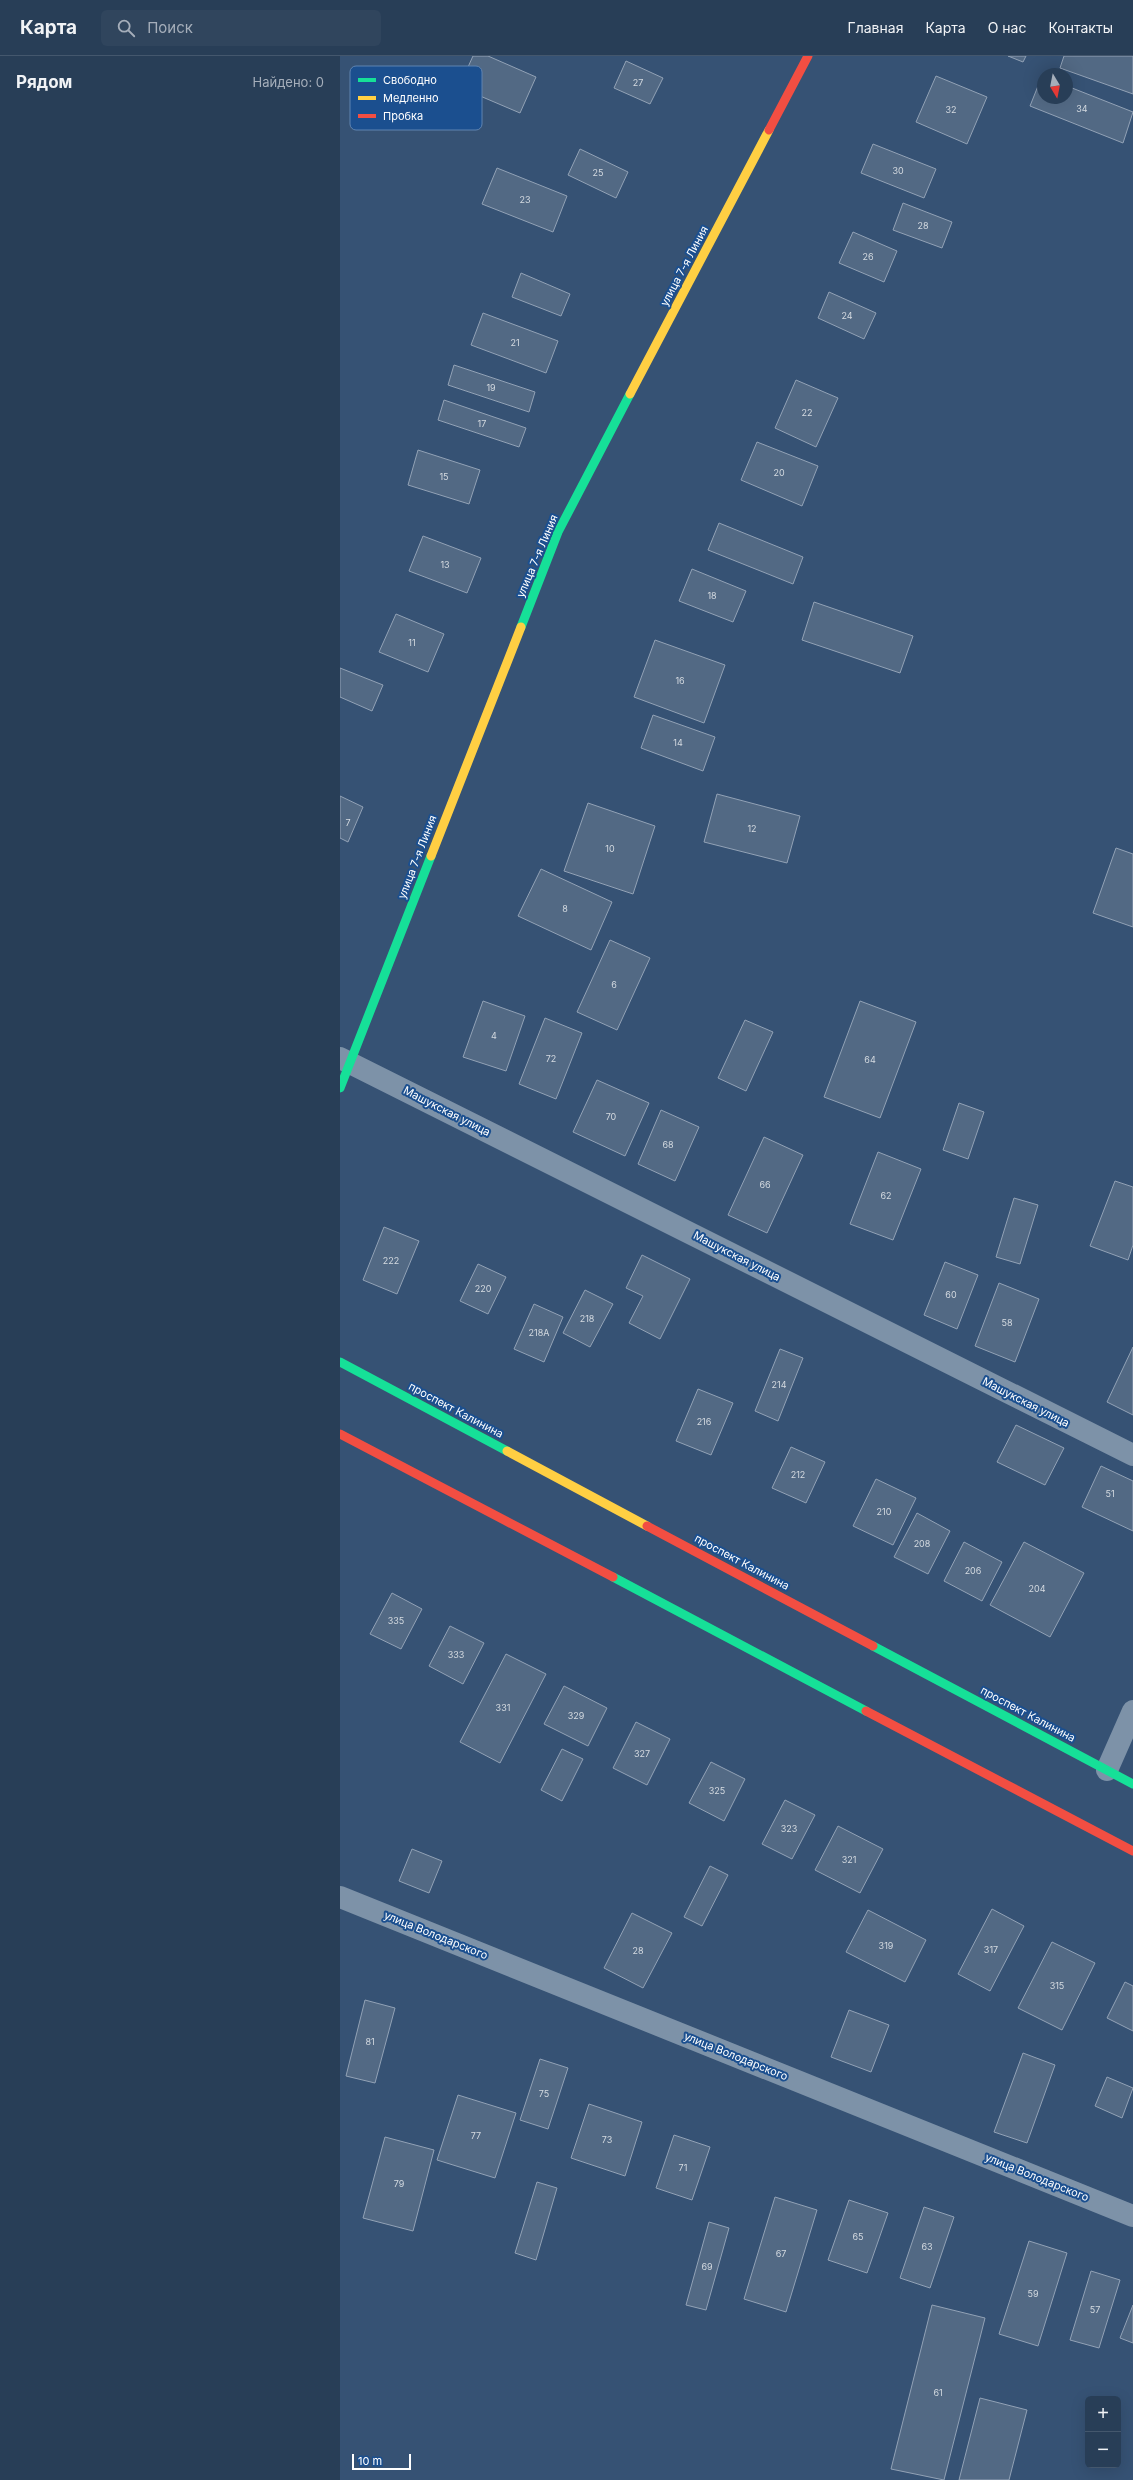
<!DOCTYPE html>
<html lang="ru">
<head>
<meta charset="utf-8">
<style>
  :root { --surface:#283e57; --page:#30455d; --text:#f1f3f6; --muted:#a5aeba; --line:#44576d }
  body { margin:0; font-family:Inter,sans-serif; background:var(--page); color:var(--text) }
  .controls { position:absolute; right:12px; bottom:12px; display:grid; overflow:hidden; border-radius:6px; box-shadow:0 4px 16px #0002 }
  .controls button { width:36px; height:36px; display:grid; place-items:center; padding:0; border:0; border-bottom:1px solid var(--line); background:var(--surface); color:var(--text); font:20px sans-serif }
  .compass { position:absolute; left:697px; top:12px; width:36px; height:36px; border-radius:50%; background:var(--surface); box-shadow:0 4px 16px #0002; rotate:170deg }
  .scale { position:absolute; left:12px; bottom:10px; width:59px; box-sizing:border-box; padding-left:4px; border:2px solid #fff; border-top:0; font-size:11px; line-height:14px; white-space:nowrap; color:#fff; -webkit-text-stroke:3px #1b4f8f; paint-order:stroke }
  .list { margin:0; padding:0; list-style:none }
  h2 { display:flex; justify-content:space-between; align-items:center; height:52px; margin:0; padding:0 16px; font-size:17px }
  h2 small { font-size:13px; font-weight:400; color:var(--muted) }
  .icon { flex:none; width:22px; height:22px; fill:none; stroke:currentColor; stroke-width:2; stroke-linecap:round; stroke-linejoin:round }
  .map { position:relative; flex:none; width:793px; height:2424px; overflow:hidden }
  header { display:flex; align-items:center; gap:24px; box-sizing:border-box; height:56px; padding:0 20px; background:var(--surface); border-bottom:1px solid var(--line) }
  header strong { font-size:19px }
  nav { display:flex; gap:22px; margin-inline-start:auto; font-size:14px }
  .search { width:280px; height:36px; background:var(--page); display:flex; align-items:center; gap:10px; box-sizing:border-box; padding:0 14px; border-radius:6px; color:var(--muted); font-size:15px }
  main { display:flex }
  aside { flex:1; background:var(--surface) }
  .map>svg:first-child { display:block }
</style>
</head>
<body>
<header>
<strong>Карта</strong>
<div class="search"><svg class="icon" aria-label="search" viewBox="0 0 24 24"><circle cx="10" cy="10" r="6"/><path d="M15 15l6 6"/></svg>Поиск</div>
<nav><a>Главная</a><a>Карта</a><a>О нас</a><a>Контакты</a></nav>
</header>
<main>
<aside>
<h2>Рядом<small>Найдено: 0</small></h2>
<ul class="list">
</ul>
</aside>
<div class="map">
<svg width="793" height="2424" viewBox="0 0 793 2424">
  <rect width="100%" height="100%" fill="#365274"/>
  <g fill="#526984" stroke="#92a2b6">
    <polygon points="133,0 148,0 196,21 180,57 119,31"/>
    <polygon points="668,0 686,0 683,6"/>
    <polygon points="724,0 793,0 793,38 720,12"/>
    <polygon points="286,5 323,22 310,48 274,32"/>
    <polygon points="596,20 647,41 627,88 576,66"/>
    <polygon points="702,20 703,42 727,42 727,30 793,56 783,87 690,50"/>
    <polygon points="533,88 596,113 584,142 521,117"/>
    <polygon points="240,93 288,116 276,142 228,119"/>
    <polygon points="157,112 227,140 213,176 142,148"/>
    <polygon points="563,147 612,166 602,192 553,174"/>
    <polygon points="513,176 557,195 544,226 499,207"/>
    <polygon points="181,217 230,238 221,260 172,241"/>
    <polygon points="489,236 536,257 524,283 478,262"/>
    <polygon points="143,257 218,285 206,317 131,289"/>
    <polygon points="114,309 195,336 189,356 108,329"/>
    <polygon points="456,324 498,342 476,391 435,372"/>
    <polygon points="104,344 186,372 179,391 98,364"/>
    <polygon points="417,386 478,410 462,450 401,424"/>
    <polygon points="78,394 140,414 129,448 68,429"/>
    <polygon points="379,467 463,501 453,528 368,494"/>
    <polygon points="83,480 141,502 127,537 69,515"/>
    <polygon points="352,513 406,535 393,566 339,545"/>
    <polygon points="474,546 573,580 560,617 462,584"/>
    <polygon points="56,558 104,578 88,616 39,596"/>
    <polygon points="315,584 385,609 364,667 294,641"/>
    <polygon points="0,612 43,629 32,655 0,641"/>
    <polygon points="313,659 375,681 363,715 301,692"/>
    <polygon points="377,738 460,760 447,807 364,786"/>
    <polygon points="0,740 23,751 8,786 0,782"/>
    <polygon points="248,747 315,770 293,838 224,815"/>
    <polygon points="776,792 793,798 793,871 753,857"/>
    <polygon points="201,813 272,846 251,894 178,860"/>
    <polygon points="270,884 310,902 277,974 237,956"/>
    <polygon points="143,945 185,960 166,1015 123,1001"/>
    <polygon points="520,945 576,966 540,1062 484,1041"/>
    <polygon points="205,962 242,977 216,1043 179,1028"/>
    <polygon points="405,964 433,976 406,1035 378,1022"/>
    <polygon points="257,1024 309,1047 285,1100 233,1076"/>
    <polygon points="619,1047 644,1056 628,1103 603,1094"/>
    <polygon points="321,1054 359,1071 335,1125 298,1108"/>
    <polygon points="424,1081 463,1099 427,1177 388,1159"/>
    <polygon points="538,1096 581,1113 553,1184 510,1168"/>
    <polygon points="775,1125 793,1131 793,1189 788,1204 750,1190"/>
    <polygon points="674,1142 698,1149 680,1208 656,1201"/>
    <polygon points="44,1171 79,1185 57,1238 23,1224"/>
    <polygon points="302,1199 350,1223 320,1283 289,1267 303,1240 286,1232"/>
    <polygon points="605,1206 638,1219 617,1273 584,1259"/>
    <polygon points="138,1208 166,1221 148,1258 120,1245"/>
    <polygon points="659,1227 699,1243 675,1306 635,1290"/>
    <polygon points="245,1234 273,1248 250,1291 223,1277"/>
    <polygon points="194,1248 223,1261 204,1306 174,1293"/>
    <polygon points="793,1291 793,1359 767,1346"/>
    <polygon points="440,1293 463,1302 438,1365 415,1355"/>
    <polygon points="358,1333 393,1347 371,1399 336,1385"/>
    <polygon points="676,1369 724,1392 705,1429 657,1406"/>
    <polygon points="451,1391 485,1406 466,1447 432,1432"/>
    <polygon points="761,1410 793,1425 793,1475 742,1451"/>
    <polygon points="536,1423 576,1442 553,1489 513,1470"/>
    <polygon points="577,1457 610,1475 588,1518 554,1501"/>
    <polygon points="624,1486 662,1506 642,1545 604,1525"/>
    <polygon points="684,1486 744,1517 710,1581 650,1549"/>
    <polygon points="52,1537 82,1553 61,1593 30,1578"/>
    <polygon points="110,1570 144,1587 123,1628 89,1610"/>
    <polygon points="166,1598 206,1618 160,1707 120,1686"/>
    <polygon points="224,1630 267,1652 248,1690 204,1668"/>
    <polygon points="296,1666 330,1683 307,1729 273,1712"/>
    <polygon points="222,1693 243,1703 222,1745 201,1734"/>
    <polygon points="371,1706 405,1723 384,1765 349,1747"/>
    <polygon points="445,1744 475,1759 452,1803 422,1788"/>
    <polygon points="498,1770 543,1793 520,1837 475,1814"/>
    <polygon points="72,1793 102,1805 89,1837 59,1825"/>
    <polygon points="370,1810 388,1819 362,1870 344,1861"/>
    <polygon points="652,1853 684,1870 650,1935 618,1918"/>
    <polygon points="528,1854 586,1884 565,1926 506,1896"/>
    <polygon points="292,1857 332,1877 303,1932 264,1912"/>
    <polygon points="712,1886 755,1907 722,1974 678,1952"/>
    <polygon points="785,1926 793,1930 793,1975 767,1962"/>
    <polygon points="25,1944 55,1952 35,2027 6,2020"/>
    <polygon points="509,1954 549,1969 531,2016 491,2001"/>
    <polygon points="683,1997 715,2009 687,2087 654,2076"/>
    <polygon points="200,2003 228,2012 208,2073 180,2064"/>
    <polygon points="767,2021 793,2032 782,2062 755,2050"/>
    <polygon points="118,2039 176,2057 155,2122 97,2104"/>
    <polygon points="249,2048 302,2066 285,2120 231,2102"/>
    <polygon points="334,2079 370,2091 352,2144 316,2132"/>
    <polygon points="45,2081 94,2094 73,2175 23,2162"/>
    <polygon points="197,2126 217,2132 196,2204 175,2197"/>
    <polygon points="435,2141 477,2154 446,2256 404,2243"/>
    <polygon points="509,2144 548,2157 527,2217 488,2204"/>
    <polygon points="584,2151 614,2161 590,2232 560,2222"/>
    <polygon points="369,2166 389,2172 366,2254 346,2249"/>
    <polygon points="689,2185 727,2197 698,2290 659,2278"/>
    <polygon points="751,2215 780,2224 759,2292 730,2284"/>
    <polygon points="592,2249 645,2262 604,2424 551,2413"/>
    <polygon points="793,2249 793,2287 780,2282"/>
    <polygon points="640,2342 687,2354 669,2424 619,2424"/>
  </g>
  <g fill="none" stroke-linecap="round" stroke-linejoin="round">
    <g stroke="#7d92a8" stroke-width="22">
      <polyline points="0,1002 793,1399"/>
      <polyline points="767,1714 793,1655"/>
      <polyline points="0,1841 793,2160"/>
    </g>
    <g stroke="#16e098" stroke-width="9">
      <polyline points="181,571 218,476 290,338"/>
      <polyline points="0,1032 91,800"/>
      <polyline points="0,1306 167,1395"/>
      <polyline points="273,1521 526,1655"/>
      <polyline points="533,1590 793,1728"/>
    </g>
    <g stroke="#ffcf43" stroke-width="9">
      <polyline points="290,338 429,74"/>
      <polyline points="91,800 181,571"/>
      <polyline points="167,1395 307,1470"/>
    </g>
    <g stroke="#f24e42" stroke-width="9">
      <polyline points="429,74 468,0"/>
      <polyline points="0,1378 273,1521"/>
      <polyline points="307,1470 533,1590"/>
      <polyline points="526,1655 793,1795"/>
    </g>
  </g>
  <g text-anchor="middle" stroke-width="4" stroke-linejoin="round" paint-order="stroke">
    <g font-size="9" fill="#d4dae0">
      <text x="298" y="30">27</text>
      <text x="742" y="56">34</text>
      <text x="611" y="57">32</text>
      <text x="558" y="118">30</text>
      <text x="258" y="120">25</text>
      <text x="185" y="147">23</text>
      <text x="583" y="173">28</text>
      <text x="528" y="204">26</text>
      <text x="507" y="263">24</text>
      <text x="175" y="290">21</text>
      <text x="151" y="335">19</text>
      <text x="467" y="360">22</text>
      <text x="142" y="371">17</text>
      <text x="439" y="420">20</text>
      <text x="104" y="424">15</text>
      <text x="105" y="512">13</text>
      <text x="372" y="543">18</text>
      <text x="72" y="590">11</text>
      <text x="340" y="628">16</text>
      <text x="338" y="690">14</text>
      <text x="8" y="770">7</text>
      <text x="412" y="776">12</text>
      <text x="270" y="796">10</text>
      <text x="225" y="856">8</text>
      <text x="274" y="932">6</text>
      <text x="154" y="983">4</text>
      <text x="211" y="1006">72</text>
      <text x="530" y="1007">64</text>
      <text x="271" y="1064">70</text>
      <text x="328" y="1092">68</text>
      <text x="425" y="1132">66</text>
      <text x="546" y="1143">62</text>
      <text x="51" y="1208">222</text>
      <text x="143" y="1236">220</text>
      <text x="611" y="1242">60</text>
      <text x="247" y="1266">218</text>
      <text x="667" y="1270">58</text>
      <text x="199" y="1280">218А</text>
      <text x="439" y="1332">214</text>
      <text x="364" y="1369">216</text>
      <text x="458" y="1422">212</text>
      <text x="770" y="1441">51</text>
      <text x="544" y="1459">210</text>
      <text x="582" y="1491">208</text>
      <text x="633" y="1518">206</text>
      <text x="697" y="1536">204</text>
      <text x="56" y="1568">335</text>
      <text x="116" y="1602">333</text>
      <text x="163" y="1655">331</text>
      <text x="236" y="1663">329</text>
      <text x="302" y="1701">327</text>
      <text x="377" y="1738">325</text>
      <text x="449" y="1776">323</text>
      <text x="509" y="1807">321</text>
      <text x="546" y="1893">319</text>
      <text x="651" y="1897">317</text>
      <text x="298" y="1898">28</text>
      <text x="717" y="1933">315</text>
      <text x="30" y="1989">81</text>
      <text x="204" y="2041">75</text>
      <text x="136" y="2083">77</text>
      <text x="267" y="2087">73</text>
      <text x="343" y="2115">71</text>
      <text x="59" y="2131">79</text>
      <text x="518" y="2184">65</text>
      <text x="587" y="2194">63</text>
      <text x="441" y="2201">67</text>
      <text x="367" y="2214">69</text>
      <text x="693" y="2241">59</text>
      <text x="755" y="2257">57</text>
      <text x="598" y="2340">61</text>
    </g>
    <g font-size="11" fill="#fff" stroke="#1b4f8f">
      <text transform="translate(344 210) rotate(-62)" y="4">улица 7-я Линия</text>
      <text transform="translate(197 500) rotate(-67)" y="4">улица 7-я Линия</text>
      <text transform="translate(77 801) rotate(-69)" y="4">улица 7-я Линия</text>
      <text transform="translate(107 1055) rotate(27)" y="4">Машукская улица</text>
      <text transform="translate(397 1200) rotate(27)" y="4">Машукская улица</text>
      <text transform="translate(686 1346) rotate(27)" y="4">Машукская улица</text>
      <text transform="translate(116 1354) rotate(28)" y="4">проспект Калинина</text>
      <text transform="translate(402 1506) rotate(28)" y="4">проспект Калинина</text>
      <text transform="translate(688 1658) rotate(28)" y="4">проспект Калинина</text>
      <text transform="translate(96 1879) rotate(22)" y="4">улица Володарского</text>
      <text transform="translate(396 2000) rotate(22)" y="4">улица Володарского</text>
      <text transform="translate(697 2121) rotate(22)" y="4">улица Володарского</text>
    </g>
  </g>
  <rect x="10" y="10" width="132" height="64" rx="6" fill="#1b4f8f" stroke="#5f84b1" stroke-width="1"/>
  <rect x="18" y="22" width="18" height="4" fill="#16e098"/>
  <rect x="18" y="40" width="18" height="4" fill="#ffcf43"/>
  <rect x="18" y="58" width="18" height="4" fill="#f24e42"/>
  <g font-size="11" fill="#fff">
    <text x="43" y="28">Свободно</text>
    <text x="43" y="46">Медленно</text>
    <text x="43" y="64">Пробка</text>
  </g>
</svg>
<div class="controls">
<button>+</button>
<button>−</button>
</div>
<svg class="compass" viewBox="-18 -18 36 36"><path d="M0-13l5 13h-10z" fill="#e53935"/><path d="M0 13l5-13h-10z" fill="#a5aeba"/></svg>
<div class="scale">10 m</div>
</div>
</main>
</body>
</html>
